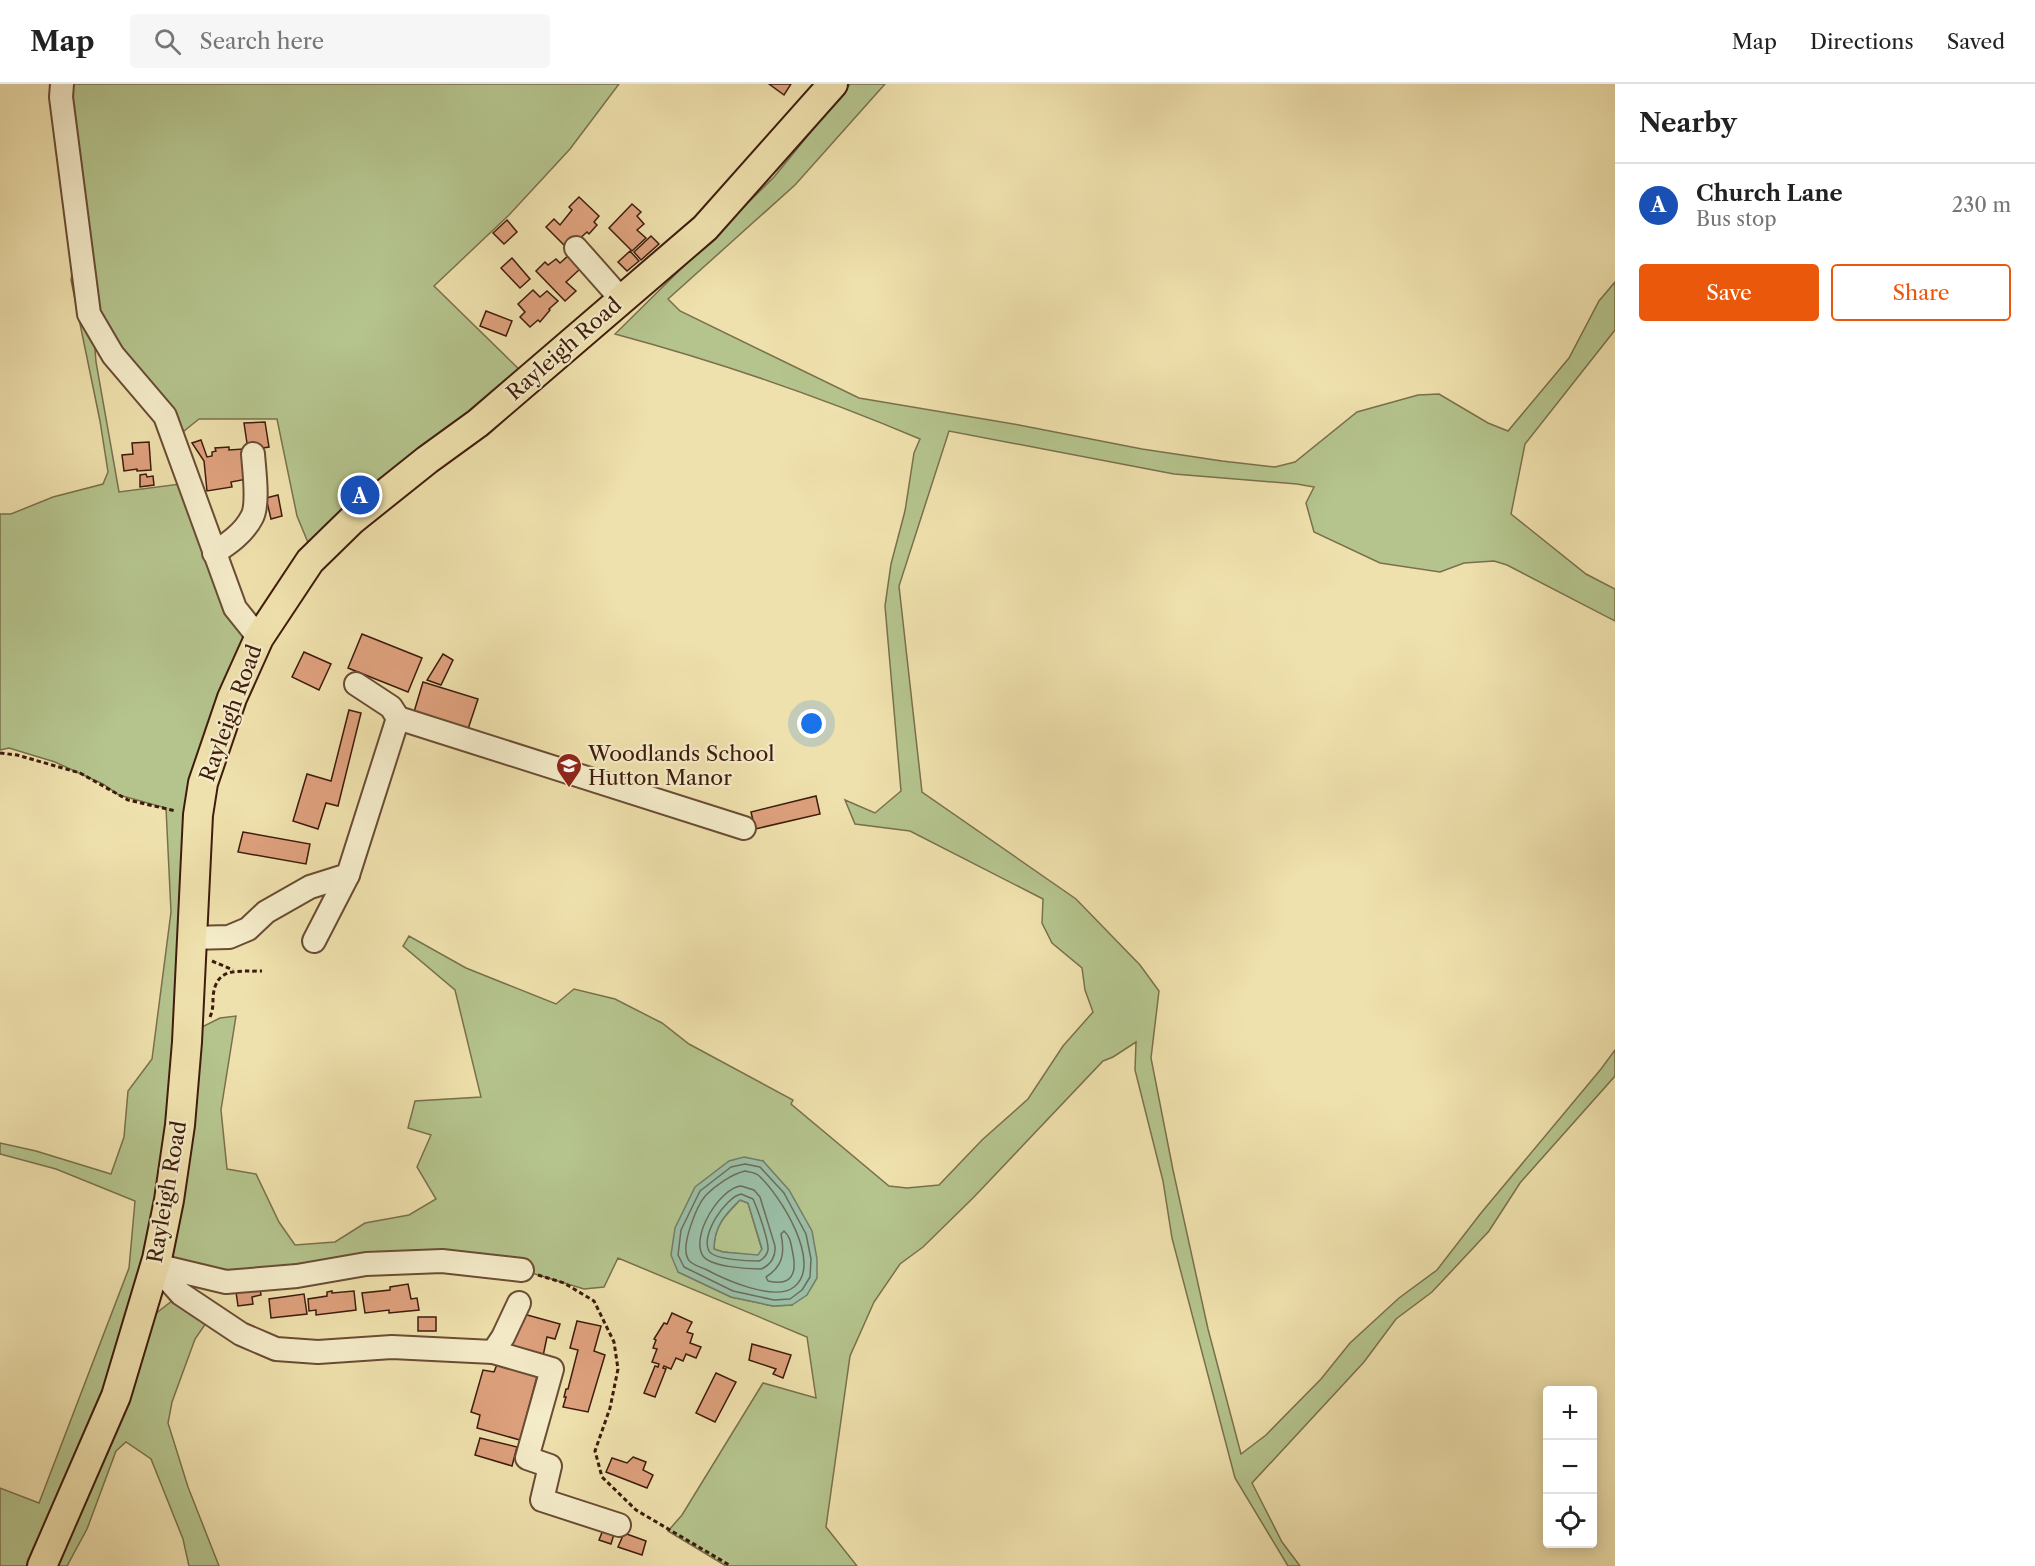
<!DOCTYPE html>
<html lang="en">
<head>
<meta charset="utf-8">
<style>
  :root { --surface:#fff; --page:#f6f6f6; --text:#222; --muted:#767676; --line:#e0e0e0; --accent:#ea580c }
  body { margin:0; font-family:"Libre Caslon Text",serif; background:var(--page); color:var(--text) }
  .controls { position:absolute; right:18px; bottom:18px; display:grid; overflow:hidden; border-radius:6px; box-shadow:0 3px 15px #0003 }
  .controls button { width:54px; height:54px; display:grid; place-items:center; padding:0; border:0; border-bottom:2px solid var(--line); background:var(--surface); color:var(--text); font:30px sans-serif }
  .you { position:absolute; left:812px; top:640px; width:21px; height:21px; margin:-15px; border:4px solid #fff; border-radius:50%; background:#1a73e8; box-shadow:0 0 0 9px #1a73e833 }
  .badge { display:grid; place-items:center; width:39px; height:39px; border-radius:50%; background:var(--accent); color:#fff; font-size:20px; font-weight:700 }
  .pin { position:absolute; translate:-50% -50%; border:3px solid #fff; box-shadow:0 2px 6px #0006 }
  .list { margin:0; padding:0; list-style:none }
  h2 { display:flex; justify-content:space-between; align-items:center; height:78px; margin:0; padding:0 24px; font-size:26px }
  h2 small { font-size:20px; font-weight:400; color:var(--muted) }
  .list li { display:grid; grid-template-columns:39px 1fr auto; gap:18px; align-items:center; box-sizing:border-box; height:84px; padding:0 24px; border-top:2px solid var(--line) }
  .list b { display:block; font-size:22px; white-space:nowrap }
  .list p { margin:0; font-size:20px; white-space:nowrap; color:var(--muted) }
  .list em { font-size:20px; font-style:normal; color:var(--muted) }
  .actions { display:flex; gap:12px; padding:18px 24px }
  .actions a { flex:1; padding:14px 0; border:2px solid var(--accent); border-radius:6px; text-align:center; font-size:21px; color:var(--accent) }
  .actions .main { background:var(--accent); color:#fff }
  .icon { flex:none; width:33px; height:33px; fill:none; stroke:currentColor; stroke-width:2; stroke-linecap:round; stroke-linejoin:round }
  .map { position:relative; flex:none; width:1615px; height:1482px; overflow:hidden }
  header { display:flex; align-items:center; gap:36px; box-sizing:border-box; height:84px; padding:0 30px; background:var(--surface); border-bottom:2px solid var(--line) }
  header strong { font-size:28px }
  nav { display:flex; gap:33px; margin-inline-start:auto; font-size:21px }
  .search { width:420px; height:54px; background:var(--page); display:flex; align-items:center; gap:15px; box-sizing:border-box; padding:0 21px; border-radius:6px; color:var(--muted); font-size:22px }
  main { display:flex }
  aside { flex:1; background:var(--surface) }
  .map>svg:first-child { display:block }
</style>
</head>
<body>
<header>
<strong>Map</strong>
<div class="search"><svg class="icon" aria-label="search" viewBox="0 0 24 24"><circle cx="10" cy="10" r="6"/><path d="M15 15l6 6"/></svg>Search here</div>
<nav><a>Map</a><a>Directions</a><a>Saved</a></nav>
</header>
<main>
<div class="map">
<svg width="1615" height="1482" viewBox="0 0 1615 1482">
  <rect width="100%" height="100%" fill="#efe1ad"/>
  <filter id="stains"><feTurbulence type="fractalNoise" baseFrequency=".00333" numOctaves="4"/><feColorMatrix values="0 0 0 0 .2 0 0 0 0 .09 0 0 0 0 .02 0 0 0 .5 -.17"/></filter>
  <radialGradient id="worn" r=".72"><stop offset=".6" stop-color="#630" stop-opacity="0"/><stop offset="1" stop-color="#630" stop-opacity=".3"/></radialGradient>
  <g fill="#b5c48d" stroke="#7a704c" stroke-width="1.5" fill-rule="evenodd">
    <polygon points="58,0 619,0 570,65 509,131 434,202 529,295 314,473 297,432 277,335 199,335 173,356 93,239 96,278 119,408 188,399 235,524 246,561 203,699 169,1116 42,1482 0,1482 0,1404 39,1419 129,1184 135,1117 56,1085 0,1070 0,1059 36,1067 111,1090 124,1053 128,1007 152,975 171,828 166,724 119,711 103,700 55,678 9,664 0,666 0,430 11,430 53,413 103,400 108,388 100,337 71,196 78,152"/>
    <path d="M850,0H885L795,101L668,215L680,227L859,314L1019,341L1142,365L1222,377L1275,383L1295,378L1357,328L1418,311L1439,310L1488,339L1508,347L1569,274L1599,217L1615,198V246L1525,360L1511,430L1586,490L1615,505V537L1507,481L1494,477L1464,479L1440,488L1380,479L1314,448L1306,419L1314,403L1297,400L1174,390L949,347L899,502L922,708L1076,815L1140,881L1159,907L1151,974L1173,1086L1208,1245L1241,1370L1266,1351L1321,1295L1350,1259L1399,1214L1437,1186L1481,1129L1601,985L1615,966V992L1520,1099L1489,1147L1432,1208L1396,1235L1364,1278L1252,1399L1282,1458L1300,1482H1288L1235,1394L1172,1154L1163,1097L1135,986L1136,958L1113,973L1103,977L973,1114L923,1163L900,1180L874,1218L850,1272L826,1443L857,1482H726L668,1447L682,1431L763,1299L816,1314L807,1253L618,1174L604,1203L584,1205L522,1186L442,1177L226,1198L171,1178L190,1070L202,943L220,934L236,932L221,1026L227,1085L256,1090L279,1138L295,1161L335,1158L365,1139L409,1131L436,1115L417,1083L431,1051L408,1044L415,1017L481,1013L455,906L403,862L409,852L466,884L556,920L574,905L615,915L662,939L689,960L793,1016L791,1020L889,1102L907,1104L939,1101L982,1056L1028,1015L1063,962L1093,928L1085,906L1082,884L1052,859L1042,839L1043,815L910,747L855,740L845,716L875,729L901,707L885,522L891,480L905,427L914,369L920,355C821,313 719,278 615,250L774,93ZM763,1077L792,1221L773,1222L731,1213L678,1188Z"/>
    <path d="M740,1116L748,1119L762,1166L758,1172L723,1168L714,1165C714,1141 725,1132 740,1116Z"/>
    <polygon points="181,1210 206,1239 195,1255 172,1318 168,1339 188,1403 219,1482 189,1482 183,1455 151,1375 126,1358 116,1367 87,1445 67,1482 51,1482 150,1234"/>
  </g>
  <path fill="#9abea6" stroke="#757d68" stroke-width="1.5" fill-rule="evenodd" d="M744,1073L763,1077L789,1106L812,1147L817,1175V1194L807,1211L792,1221L773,1222L731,1213L678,1188L671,1171L675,1144L695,1103L729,1077ZM740,1116L748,1119L762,1165L758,1171L723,1168L714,1165C714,1143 725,1130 740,1116Z"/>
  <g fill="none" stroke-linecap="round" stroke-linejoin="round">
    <g stroke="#6c6c59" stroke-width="1.5">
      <polygon points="745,1080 760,1083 784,1109 806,1150 811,1175 810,1193 802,1206 790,1215 774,1216 733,1207 684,1183 678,1171 681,1146 700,1107 731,1083"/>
      <path d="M745,1087C749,1088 754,1088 758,1091C779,1109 824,1180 794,1203C775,1218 726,1196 707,1186C701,1183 691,1181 688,1175C680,1162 697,1121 706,1111C716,1101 732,1090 745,1087Z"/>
      <path d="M741,1102L754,1106L760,1113L775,1162C776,1172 771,1181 761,1185C748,1185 711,1183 703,1172C690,1152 720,1104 741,1102Z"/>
      <path d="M741,1110L753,1115C757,1124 769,1156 768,1166C767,1171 763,1175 759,1177C750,1177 714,1176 709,1167C700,1151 726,1113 741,1110Z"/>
      <path d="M784,1147C791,1153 791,1161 793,1170C797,1191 791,1202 768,1197L766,1193C783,1182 785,1169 781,1150Z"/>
    </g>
  </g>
  <g fill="#dea17d" stroke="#3e1b0c" stroke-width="1.5">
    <polygon points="769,0 791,0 784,11"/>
    <polygon points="579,113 599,132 594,138 597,141 589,150 587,148 568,165 546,143 554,135 560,141 572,126 569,123"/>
    <polygon points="632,120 641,128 637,132 644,140 637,146 646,154 632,167 609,144"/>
    <polygon points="507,136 517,148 504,160 493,149"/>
    <polygon points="651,152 659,160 641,176 634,168"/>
    <polygon points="630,167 639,177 627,187 618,178"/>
    <polygon points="569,171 580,185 566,198 576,207 565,217 536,187 545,178 548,181 556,175 560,179"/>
    <polygon points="512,174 530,195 520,204 501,184"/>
    <polygon points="533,206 540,213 547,207 558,217 549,225 550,226 540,238 538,236 530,243 520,233 525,228 518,220"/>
    <polygon points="486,227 512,237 506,252 480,242"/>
    <polygon points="265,338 269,363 248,366 244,339"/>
    <polygon points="201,356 207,373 212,372 212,368 216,367 215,364 229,363 229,366 243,365 247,395 231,398 232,403 207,407 204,377 192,359"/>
    <polygon points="149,358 151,386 137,387 137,385 124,387 122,371 133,370 132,359"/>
    <polygon points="146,390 147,393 153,392 154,401 140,403 140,391"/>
    <polygon points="278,411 282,432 271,435 266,414"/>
    <polygon points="362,550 422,574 408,608 348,584"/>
    <polygon points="304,568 331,580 319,606 292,593"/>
    <polygon points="443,570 453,576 441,601 427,596"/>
    <polygon points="423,598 478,615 468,645 414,628"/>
    <polygon points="349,626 361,629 338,722 326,719 318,745 293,737 307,690 331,697"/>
    <polygon points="816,712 820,730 755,745 751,728"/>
    <polygon points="243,748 310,760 306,780 238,768"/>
    <polygon points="408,1200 411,1215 417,1214 419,1226 389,1229 389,1226 365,1229 362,1209 390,1206 390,1203"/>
    <polygon points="260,1205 261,1211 252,1213 253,1220 238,1222 236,1208"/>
    <polygon points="332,1207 332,1209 354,1207 356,1226 316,1231 316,1226 309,1227 308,1215 327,1212 327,1208"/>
    <polygon points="304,1210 307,1230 271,1234 269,1215"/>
    <polygon points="520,1229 560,1240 555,1255 547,1253 542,1277 509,1271"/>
    <polygon points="672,1229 692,1238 687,1248 693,1250 690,1259 701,1263 696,1274 686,1270 683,1277 676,1274 671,1285 664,1282 663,1284 666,1285 655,1313 644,1309 655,1282 658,1283 659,1280 652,1278 657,1265 653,1264 656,1256 654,1255 664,1239 667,1240"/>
    <rect x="418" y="1233" width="18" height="14"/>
    <polygon points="577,1237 601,1242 594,1267 605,1271 588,1328 563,1323 566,1313 564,1313 566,1305 568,1305 578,1266 570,1264"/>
    <polygon points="752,1260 791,1271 783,1294 773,1290 776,1285 749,1276"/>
    <polygon points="498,1278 538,1289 520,1356 477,1344 480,1331 471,1328 483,1286 494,1288"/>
    <polygon points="716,1289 736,1298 715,1338 696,1329"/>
    <polygon points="480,1354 517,1363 512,1382 475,1371"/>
    <polygon points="633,1373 646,1378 643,1386 653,1391 647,1404 606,1388 612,1374 627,1379"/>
    <polygon points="603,1446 614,1450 611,1460 599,1456"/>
    <polygon points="624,1449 646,1457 642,1471 618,1463"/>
  </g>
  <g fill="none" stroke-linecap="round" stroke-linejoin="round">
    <defs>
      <g id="minor">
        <polyline points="62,0 61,13 89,230 113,271 165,332 235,524 259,554"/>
        <polyline points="576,164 622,216"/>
        <path d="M214,469C228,460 244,449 252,433C259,420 254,385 253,370"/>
        <polyline points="356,600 391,623 398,634"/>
        <polyline points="191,854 229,853 248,845 266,828 310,803 348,791 398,634 744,744"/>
        <polyline points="314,857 348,791"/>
        <polyline points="155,1181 181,1210 241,1250 276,1265 318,1268 392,1263 493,1268 552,1285 527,1374 550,1382 542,1416 619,1441"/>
        <polyline points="155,1181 226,1198 297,1192 366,1180 442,1177 522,1186"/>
        <polyline points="493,1268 503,1253 519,1219"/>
      </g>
      <polyline id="major" points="42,1482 116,1312 157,1175 169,1116 180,1041 187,958 198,731 203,699 232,614 259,554 310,477 352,436 427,376 478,339 705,144 833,0"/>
    </defs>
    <use href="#minor" stroke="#6a4c34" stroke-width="26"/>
    <use href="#major" stroke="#3e1b0c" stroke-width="32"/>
    <g stroke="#3e1b0c" stroke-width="3" stroke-dasharray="4.5 3" stroke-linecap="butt">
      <polyline points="0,669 17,671 80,689 128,716 176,727"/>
      <polyline points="212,877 233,886"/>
      <path d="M210,933C213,926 213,921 213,913C216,882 237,888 262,887"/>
      <polyline points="538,1191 564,1199 594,1217 614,1258 618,1285 610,1324 595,1367 602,1393 636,1426 731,1482"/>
    </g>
    <use href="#minor" stroke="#f5ecca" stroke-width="22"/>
    <use href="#major" stroke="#efe1ad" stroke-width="28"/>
  </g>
  <defs>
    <symbol id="school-pin" viewBox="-11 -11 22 30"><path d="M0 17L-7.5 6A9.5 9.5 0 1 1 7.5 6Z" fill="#8f2418" stroke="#f5ecca"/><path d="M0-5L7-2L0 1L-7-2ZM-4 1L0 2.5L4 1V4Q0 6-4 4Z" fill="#fff"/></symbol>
  </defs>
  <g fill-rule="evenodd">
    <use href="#school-pin" x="554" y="667" width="30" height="40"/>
  </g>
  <g text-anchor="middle" stroke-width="4.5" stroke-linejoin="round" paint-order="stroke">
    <g font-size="21" fill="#3e1b0c" stroke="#f5ecca">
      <text transform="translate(564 265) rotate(-41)" y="7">Rayleigh Road</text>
      <text transform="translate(231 629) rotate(-70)" y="7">Rayleigh Road</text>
      <text transform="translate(167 1108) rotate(-80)" y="7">Rayleigh Road</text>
    </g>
    <g font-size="21" fill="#3e1b0c" stroke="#f5ecca" text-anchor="start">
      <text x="588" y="677">Woodlands School<tspan x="588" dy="24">Hutton Manor</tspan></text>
    </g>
  </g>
  <rect width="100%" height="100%" filter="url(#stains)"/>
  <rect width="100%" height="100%" fill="url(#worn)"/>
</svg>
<div class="controls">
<button>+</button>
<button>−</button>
<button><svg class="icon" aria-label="locate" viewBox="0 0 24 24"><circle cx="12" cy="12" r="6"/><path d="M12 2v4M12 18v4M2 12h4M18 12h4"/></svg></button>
</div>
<div class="you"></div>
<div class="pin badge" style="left:360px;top:411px;background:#1a4fb4">A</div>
</div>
<aside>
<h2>Nearby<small></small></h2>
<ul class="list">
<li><span class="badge" style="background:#1a4fb4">A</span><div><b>Church Lane</b><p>Bus stop</p></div><em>230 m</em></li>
</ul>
<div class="actions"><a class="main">Save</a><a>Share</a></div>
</aside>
</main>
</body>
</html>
